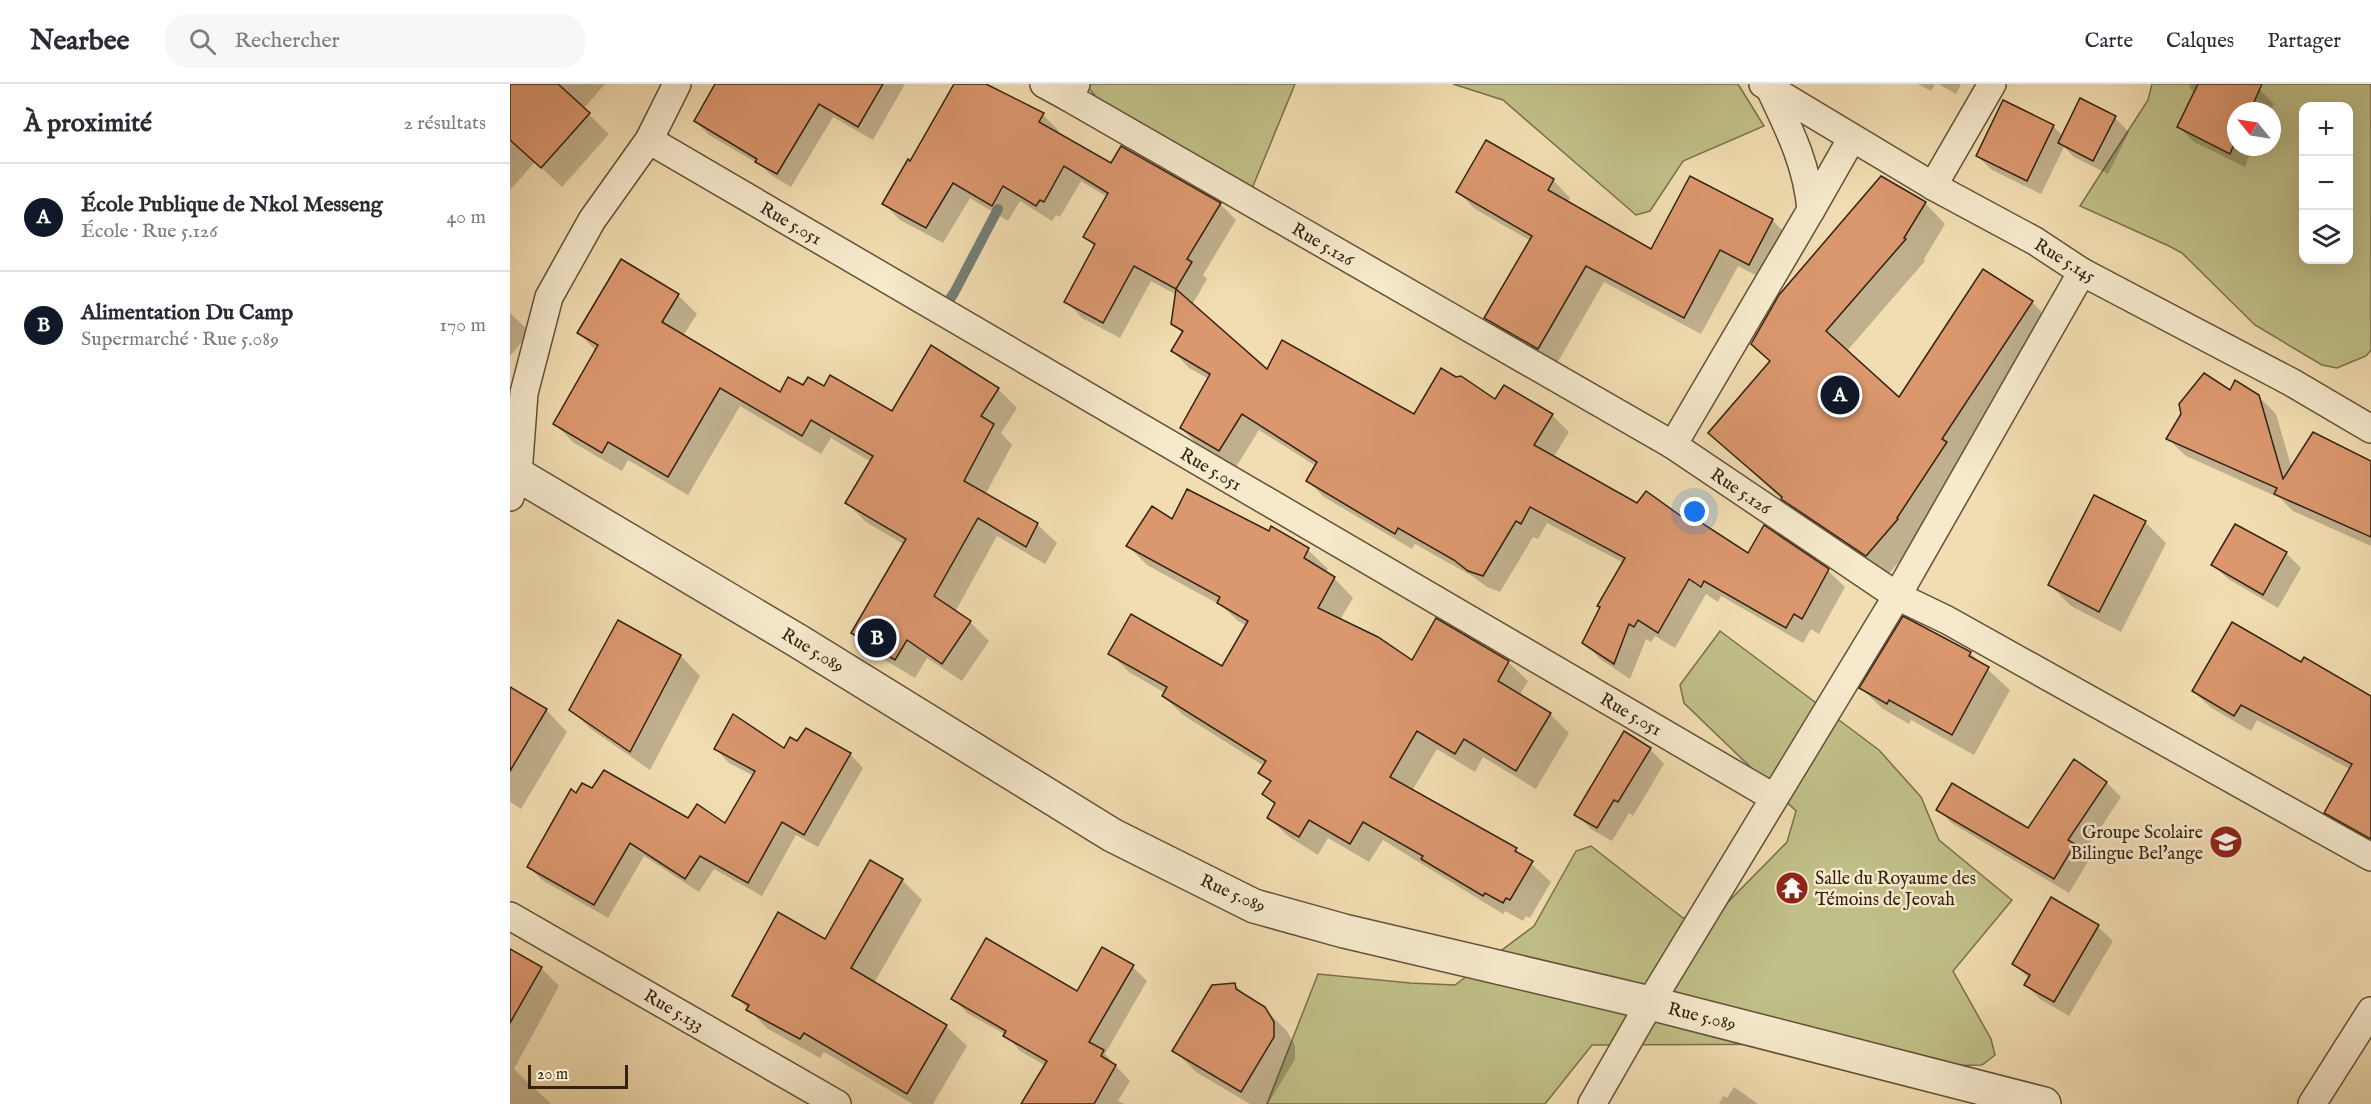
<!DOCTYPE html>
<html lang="fr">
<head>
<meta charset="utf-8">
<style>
  :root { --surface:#fff; --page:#f7f7f7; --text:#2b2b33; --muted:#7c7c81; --line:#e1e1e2; --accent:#111827 }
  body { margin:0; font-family:"IM FELL English",serif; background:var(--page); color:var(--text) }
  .controls { position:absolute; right:18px; top:18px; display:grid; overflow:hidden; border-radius:12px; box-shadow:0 6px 24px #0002 }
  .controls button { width:54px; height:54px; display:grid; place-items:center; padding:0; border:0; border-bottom:2px solid var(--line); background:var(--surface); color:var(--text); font:30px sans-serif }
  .compass { position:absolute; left:1717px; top:18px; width:54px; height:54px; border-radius:50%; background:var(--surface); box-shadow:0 6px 24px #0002; rotate:300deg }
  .scale { position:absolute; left:18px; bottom:15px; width:100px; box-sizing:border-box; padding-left:6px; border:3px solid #332210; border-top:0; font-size:16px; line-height:21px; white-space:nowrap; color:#332210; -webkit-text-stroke:4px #f6e9cc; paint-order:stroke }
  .you { position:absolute; left:1185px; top:428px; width:21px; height:21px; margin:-15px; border:4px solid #fff; border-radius:50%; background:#1a73e8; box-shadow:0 0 0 9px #1a73e833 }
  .badge { display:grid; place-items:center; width:39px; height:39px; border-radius:50%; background:var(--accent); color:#fff; font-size:20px; font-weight:700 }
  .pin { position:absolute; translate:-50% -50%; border:3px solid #fff; box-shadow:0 2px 6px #0006 }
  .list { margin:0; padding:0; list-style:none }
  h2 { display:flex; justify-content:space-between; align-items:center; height:78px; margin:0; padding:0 24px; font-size:26px }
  h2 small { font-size:20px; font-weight:400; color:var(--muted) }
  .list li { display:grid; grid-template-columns:39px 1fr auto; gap:18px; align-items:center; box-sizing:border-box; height:108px; padding:0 24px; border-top:2px solid var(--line) }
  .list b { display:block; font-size:22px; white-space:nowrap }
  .list p { margin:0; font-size:20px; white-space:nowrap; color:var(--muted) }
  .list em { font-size:20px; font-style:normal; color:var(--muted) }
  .icon { flex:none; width:33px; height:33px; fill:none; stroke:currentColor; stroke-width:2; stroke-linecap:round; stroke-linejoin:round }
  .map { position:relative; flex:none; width:1861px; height:1020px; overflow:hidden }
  header { display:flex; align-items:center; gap:36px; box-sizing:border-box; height:84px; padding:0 30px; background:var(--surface); border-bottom:2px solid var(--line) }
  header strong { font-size:28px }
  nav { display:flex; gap:33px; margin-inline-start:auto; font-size:21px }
  .search { width:420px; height:54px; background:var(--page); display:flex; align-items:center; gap:15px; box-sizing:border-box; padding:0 21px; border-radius:24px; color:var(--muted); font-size:22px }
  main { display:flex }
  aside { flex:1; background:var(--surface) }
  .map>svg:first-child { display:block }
</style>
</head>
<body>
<header>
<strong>Nearbee</strong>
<div class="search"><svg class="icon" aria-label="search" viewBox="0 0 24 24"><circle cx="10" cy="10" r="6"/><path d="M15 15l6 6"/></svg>Rechercher</div>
<nav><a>Carte</a><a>Calques</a><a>Partager</a></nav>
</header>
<main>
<aside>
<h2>À proximité<small>2 résultats</small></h2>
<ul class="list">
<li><span class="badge">A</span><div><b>École Publique de Nkol Messeng</b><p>École · Rue 5.126</p></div><em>40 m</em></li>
<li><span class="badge">B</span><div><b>Alimentation Du Camp</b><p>Supermarché · Rue 5.089</p></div><em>170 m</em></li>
</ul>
</aside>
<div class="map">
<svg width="1861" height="1020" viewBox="0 0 1861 1020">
  <rect width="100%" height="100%" fill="#f1ddb1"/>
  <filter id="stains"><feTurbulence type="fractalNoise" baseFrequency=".00333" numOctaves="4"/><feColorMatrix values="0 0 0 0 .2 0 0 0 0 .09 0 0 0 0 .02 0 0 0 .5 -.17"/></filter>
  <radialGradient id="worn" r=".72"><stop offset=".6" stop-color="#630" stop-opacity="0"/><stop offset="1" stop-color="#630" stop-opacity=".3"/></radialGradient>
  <g fill="#c0bf87" stroke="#7a704c" stroke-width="1.5" fill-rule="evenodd">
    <polygon points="578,0 785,0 741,107 602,32 577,2"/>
    <polygon points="943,0 1228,0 1254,42 1173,77 1140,127 1126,131 993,16"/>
    <path d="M1642,0H1861V266L1856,272L1827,284L1812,281L1745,241L1672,169L1659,162L1570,122L1638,16ZM1794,22H1838V176H1794ZM1726,27H1762V63H1726Z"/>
    <polygon points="1210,547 1369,666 1411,713 1429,756 1502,816 1443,887 1481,955 1485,971 1472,981 1402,982 1326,960 1082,961 1035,1020 757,1020 808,890 900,899 945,901 1024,842 1066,767 1081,762 1173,834 1217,819 1277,758 1286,727 1174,619 1170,601"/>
  </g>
  <g fill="#0003">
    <polygon points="0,0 95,0 73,25 99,50 52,103 25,78 0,106"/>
    <polygon points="207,0 395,0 363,56 323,33 281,103 261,91 252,82 199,51 185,37"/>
    <polygon points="446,0 473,0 533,31 549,47 548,49 601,81 710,120 726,136 693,191 697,195 682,221 757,287 905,332 986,317 994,303 1042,331 1059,348 1043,374 1127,421 1175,437 1238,471 1255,444 1318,487 1335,503 1309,550 1301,545 1293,559 1211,512 1208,518 1196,510 1165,564 1145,552 1141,558 1136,555 1120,595 1090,575 1074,558 1114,479 1037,439 1028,455 1023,453 990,508 977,503 962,492 905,460 902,465 814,413 797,396 806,382 749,346 726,383 688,361 671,344 699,295 679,284 663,267 673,250 663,240 667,211 641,197 610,254 572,234 556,217 585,163 575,153 597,113 571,97 550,133 546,131 542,137 510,117 498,137 460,114 433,159 390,136 374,120 401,79"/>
    <polygon points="1408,0 1425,0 1421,7"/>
    <polygon points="1428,0 1451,0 1446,10"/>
    <polygon points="1680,0 1738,0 1749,5 1764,20 1760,27 1726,27 1726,63 1749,63 1740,69 1735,83 1684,58 1669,43 1685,10 1679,3"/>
    <polygon points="1605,34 1619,48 1598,90 1564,73 1554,63 1531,110 1482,86 1467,72 1543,42 1553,52"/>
    <polygon points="1043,96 1060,114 1057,119 1142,167 1262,136 1279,153 1257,197 1228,182 1191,250 1094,198 1046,281 994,251 976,234 1021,157 965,125 948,108"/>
    <polygon points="1415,119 1435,140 1414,175 1415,177 1336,268 1389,315 1522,218 1542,239 1400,465 1377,492 1293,435 1200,349"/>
    <polygon points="168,211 187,230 173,252 270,310 294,303 314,304 383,329 488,305 507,324 491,349 502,361 475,411 527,440 547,459 535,480 487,452 445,528 460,538 479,557 452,597 417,574 405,594 362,568 342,549 395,461 356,438 337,419 361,378 321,354 311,370 230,322 178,411 118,376 112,387 64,359 45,340 86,267 69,249"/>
    <polygon points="0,229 20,248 0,272"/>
    <polygon points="1720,308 1748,312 1766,330 1782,385 1861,378 1861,462 1783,427 1770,414 1676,372 1658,355"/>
    <polygon points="663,437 759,449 762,444 798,466 818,485 815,489 824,494 843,514 830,536 902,578 926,536 998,578 1018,597 1009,612 1040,630 1059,649 1026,705 973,673 965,688 927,665 902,707 1006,766 1041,798 1020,834 1016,832 1013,837 995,827 993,830 873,756 859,778 818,754 808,771 778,752 758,733 765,721 754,710 761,699 750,689 754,682 673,631 653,612 655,609 619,588 600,569 713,584 737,542 728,537 712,522 637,481 618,462"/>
    <polygon points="1635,438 1656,459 1611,548 1561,522 1540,501"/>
    <polygon points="1726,442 1776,469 1791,484 1768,524 1718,495 1703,481"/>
    <polygon points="1460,569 1500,606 1464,671 1401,636 1399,640 1373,625 1351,604"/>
    <polygon points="171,572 190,592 140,686 81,645 61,626"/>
    <polygon points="0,605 36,626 57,648 11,725 0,718"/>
    <polygon points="1683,607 1861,628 1861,761 1832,745 1816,728 1840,685 1747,636 1741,647 1700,623"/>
    <polygon points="288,659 340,670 353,684 308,763 286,751 252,812 204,785 189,808 134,772 98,834 32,796 19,783 67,711 178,736 216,741 244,692 219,679 206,665 275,666"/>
    <polygon points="1140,665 1154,680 1123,732 1119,729 1102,757 1081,745 1066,730"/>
    <polygon points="1597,699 1611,713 1573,770 1579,776 1559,809 1443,740 1428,726 1518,746"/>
    <polygon points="392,796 412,816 364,899 436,942 457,962 423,1020 403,1020 314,968 310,974 258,945 224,911 315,857"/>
    <polygon points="1541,815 1588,843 1603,857 1559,932 1530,915 1516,901 1519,895 1504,879"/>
    <polygon points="0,867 31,884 49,902 4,985 41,1020 0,1020"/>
    <polygon points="623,883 637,897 595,970 620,997 608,1017 614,1020 513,1020 536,982 510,967 496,951 457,929 443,914 567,909"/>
    <polygon points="724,900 737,913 754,924 776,946 785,961 785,975 758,1020 740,1020 686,988 664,966"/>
    <polygon points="1224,1003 1248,1020 1209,1020 1213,1012 1217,1014"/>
  </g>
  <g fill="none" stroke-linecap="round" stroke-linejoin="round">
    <polyline stroke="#747d75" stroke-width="10" points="432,226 444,209 488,125"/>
  </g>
  <g fill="#db976e" stroke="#332210" stroke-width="1.5">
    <polygon points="0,0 48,0 80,29 31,84 0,56"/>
    <polygon points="205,0 373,0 348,43 309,20 267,90 245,78 247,75 184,37"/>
    <polygon points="444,0 476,0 534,29 529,38 601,79 611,62 711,119 677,175 682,178 666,205 624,182 593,239 554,218 585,160 573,153 598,109 554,82 534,118 530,116 526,122 493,102 482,122 443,99 416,144 372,120 398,75 400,77"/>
    <polygon points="1688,0 1752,0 1740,27 1726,27 1726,55 1720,70 1667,43"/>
    <polygon points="1570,14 1606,32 1583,77 1548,59"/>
    <polygon points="1493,16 1544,41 1517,97 1466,72"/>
    <polygon points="976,56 1044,95 1038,106 1141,165 1180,92 1263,135 1239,181 1210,166 1174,234 1076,182 1028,265 974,234 1022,152 946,108"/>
    <polygon points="1371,92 1416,118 1394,154 1396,155 1316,247 1389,313 1473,185 1523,217 1432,355 1437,358 1387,434 1388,435 1356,472 1271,415 1272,413 1198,349 1260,277 1241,260 1269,211"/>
    <polygon points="111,175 169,210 152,238 270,308 278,293 293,301 298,293 314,302 320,291 382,327 421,261 489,304 471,332 484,340 454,397 528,439 516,463 468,434 424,512 461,537 432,580 397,556 385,576 341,549 396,455 335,419 363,372 301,336 292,352 210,304 158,393 98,358 92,369 43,340 88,261 67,249"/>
    <polygon points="666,205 757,285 772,256 904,330 931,284 946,293 951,292 985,315 994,301 1043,330 1024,361 1127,419 1136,407 1175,435 1178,430 1238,469 1254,441 1319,485 1292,535 1284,530 1276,544 1194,497 1191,503 1179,495 1148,549 1128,536 1124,543 1119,540 1104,580 1072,559 1090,523 1087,522 1115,474 1020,423 1011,440 1006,437 973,492 958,487 944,476 888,444 885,450 796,397 807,378 732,330 709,367 670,344 700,290 661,267 673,247 661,240"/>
    <polygon points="1694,289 1720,306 1725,296 1749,311 1773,395 1803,348 1861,377 1861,453 1764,410 1767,404 1656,355 1671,330 1669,320"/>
    <polygon points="677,405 759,447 761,442 799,464 794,474 825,493 808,524 868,553 902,576 926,534 999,577 988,597 1041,629 1006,687 954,655 945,670 907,647 880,693 1007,764 1005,767 1023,777 1000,816 996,814 993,819 975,809 973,812 911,775 913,772 853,738 840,760 799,736 789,753 757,734 765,719 752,710 761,697 748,689 756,677 652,612 657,603 598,570 621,530 712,582 738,537 707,519 710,513 616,462 642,422 662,435"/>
    <polygon points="1584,411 1636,437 1589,528 1538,501"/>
    <polygon points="1725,440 1777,468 1753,511 1701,481"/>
    <polygon points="1393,532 1461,568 1459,572 1479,583 1442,651 1379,616 1377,620 1349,604"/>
    <polygon points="108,536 171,571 120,668 59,626"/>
    <polygon points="1722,538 1791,578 1794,573 1861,612 1861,755 1814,729 1842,680 1731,621 1724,632 1682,607"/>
    <polygon points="0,603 37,625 0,687"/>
    <polygon points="223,630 274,664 280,653 287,657 296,644 341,669 294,751 272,738 238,799 190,772 175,795 120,759 84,821 17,783 61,705 66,709 72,699 82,704 94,686 178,734 187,720 215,739 245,687 204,665"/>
    <polygon points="1114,647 1141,664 1108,718 1104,716 1087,744 1064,731"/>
    <polygon points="1564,675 1597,698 1558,756 1565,760 1544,795 1426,726 1442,699 1518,744"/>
    <polygon points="360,776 393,795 341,884 437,941 397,1010 294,949 290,955 236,926 239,921 222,912 268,828 315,855"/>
    <polygon points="1541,813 1589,841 1544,918 1514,901 1520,891 1502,880"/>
    <polygon points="476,854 567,907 592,863 624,881 579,958 594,966 591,972 606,981 584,1020 511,1020 537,977 493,952 496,947 441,915"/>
    <polygon points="0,865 32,883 0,939"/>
    <polygon points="725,899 726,905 755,923 764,938 764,953 731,1008 662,967 702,901"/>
  </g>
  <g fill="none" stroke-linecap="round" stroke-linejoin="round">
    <defs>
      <g id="minor">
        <polyline points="534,0 558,13 566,0"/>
        <polyline points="1253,0 1423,102 1525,157 1572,188 1781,298 1861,345"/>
        <polyline points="558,13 1163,361 1387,512 1437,536 1861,773"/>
        <polyline points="139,56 1263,713"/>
        <polyline points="1423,102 1482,0"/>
        <polyline points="1301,126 1342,54"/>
        <path d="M1163,361L1301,126C1297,81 1280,47 1261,7"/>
        <polyline points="0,413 8,390 14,309 39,213 82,136 139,56 167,0"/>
        <polyline points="0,832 327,1020"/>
        <polyline points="1082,1020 1140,919 1387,512 1572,188"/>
        <polyline points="1802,1020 1861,927"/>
      </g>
      <polyline id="tertiary" points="0,386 288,557 602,751 744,822 834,847 1140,919 1534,1020"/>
    </defs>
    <use href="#minor" stroke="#625138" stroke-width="30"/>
    <use href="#tertiary" stroke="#625138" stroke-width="36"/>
    <use href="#minor" stroke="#f6e9cc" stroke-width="27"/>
    <use href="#tertiary" stroke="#f6e9cc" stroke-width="33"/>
  </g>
  <defs>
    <symbol id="school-disc" viewBox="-11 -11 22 22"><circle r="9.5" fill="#8f2418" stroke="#f6e9cc"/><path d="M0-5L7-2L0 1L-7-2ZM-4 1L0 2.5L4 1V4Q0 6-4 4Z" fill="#fff"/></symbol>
    <symbol id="temple-disc" viewBox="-11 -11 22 22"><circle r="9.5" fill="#8f2418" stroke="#f6e9cc"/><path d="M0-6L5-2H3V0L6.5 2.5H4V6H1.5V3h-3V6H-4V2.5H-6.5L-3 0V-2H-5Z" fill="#fff"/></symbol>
  </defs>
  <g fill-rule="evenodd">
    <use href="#school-disc" x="1697" y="739" width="38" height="38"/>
    <use href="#temple-disc" x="1263" y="785" width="38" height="38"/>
  </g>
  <g text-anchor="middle" stroke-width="5" stroke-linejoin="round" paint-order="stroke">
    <g font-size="18" fill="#332210" stroke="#f6e9cc">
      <text transform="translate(281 139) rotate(30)" y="6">Rue 5.051</text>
      <text transform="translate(813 160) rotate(30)" y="6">Rue 5.126</text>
      <text transform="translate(1555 176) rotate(31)" y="6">Rue 5.145</text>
      <text transform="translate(701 385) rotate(30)" y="6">Rue 5.051</text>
      <text transform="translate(1231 407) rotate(34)" y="6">Rue 5.126</text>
      <text transform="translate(303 566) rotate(31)" y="6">Rue 5.089</text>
      <text transform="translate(1121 630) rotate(30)" y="6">Rue 5.051</text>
      <text transform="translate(723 809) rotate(24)" y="6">Rue 5.089</text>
      <text transform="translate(164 926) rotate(30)" y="6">Rue 5.133</text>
      <text transform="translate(1192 932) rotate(14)" y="6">Rue 5.089</text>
    </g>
    <g font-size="18" fill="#332210" stroke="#f6e9cc" text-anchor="end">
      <text x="1693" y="754">Groupe Scolaire<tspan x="1693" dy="21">Bilingue Bel'ange</tspan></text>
      <text x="1305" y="800" text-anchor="start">Salle du Royaume des<tspan x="1305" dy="21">Témoins de Jeovah</tspan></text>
    </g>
  </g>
  <rect width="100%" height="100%" filter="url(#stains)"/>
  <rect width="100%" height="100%" fill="url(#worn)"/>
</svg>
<div class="controls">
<button>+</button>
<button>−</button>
<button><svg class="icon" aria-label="layers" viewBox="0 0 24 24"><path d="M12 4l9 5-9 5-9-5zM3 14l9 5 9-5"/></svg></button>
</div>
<svg class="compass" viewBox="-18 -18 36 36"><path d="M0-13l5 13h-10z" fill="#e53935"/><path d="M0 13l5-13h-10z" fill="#7c7c81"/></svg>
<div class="scale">20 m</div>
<div class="you"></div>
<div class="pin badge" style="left:1330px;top:311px">A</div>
<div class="pin badge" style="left:367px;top:554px">B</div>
</div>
</main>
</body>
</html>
